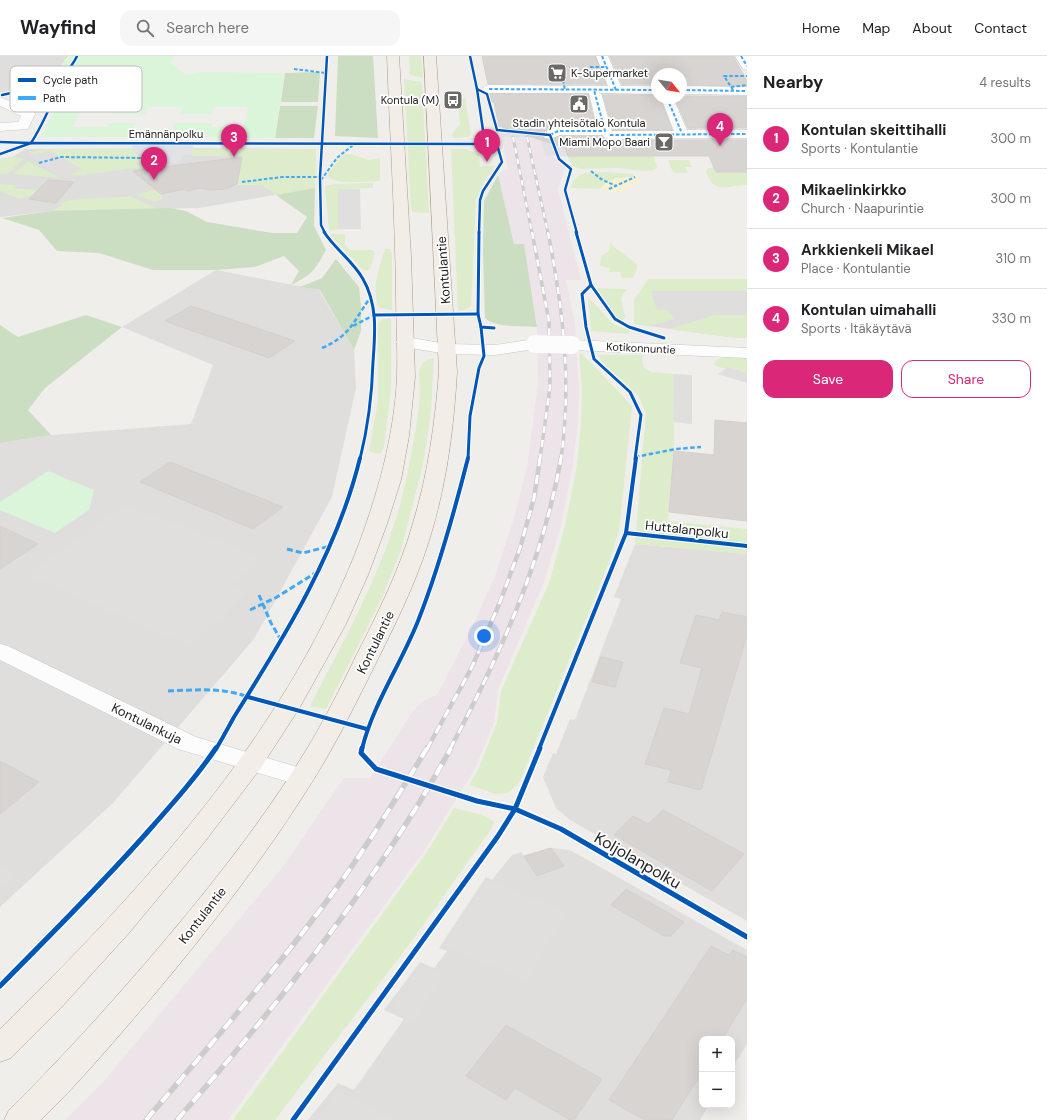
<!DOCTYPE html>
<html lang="en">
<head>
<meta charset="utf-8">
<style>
  :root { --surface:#fff; --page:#f6f6f6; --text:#202124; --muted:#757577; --line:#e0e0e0; --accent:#db2777 }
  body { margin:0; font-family:"DM Sans",sans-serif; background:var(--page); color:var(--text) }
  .controls { position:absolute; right:12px; bottom:12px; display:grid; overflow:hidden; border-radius:8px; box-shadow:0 4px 16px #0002 }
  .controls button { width:36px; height:36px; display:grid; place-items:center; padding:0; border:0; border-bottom:1px solid var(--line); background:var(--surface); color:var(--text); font:20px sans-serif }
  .compass { position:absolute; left:651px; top:12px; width:36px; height:36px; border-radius:50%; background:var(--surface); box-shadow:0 4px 16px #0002; rotate:120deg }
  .you { position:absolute; left:484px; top:580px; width:14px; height:14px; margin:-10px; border:3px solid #fff; border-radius:50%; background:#1a73e8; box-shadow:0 0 0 6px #1a73e833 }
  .badge { display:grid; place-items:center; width:26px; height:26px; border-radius:50%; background:var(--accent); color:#fff; font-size:13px; font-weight:700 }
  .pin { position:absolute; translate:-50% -33px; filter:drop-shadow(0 1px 2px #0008) }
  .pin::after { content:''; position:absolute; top:21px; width:14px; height:12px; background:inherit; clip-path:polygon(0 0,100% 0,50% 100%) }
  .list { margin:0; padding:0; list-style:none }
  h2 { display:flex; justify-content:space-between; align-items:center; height:52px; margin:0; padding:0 16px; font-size:17px }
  h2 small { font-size:13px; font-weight:400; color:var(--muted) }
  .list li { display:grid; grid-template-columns:26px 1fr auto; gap:12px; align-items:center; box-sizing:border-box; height:60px; padding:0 16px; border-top:1px solid var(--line) }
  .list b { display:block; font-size:15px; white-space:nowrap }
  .list p { margin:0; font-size:13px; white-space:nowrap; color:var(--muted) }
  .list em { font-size:13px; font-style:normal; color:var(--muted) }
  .actions { display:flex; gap:8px; padding:12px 16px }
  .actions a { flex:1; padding:9px 0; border:1px solid var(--accent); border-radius:12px; text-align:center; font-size:14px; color:var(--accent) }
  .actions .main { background:var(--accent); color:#fff }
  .icon { flex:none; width:22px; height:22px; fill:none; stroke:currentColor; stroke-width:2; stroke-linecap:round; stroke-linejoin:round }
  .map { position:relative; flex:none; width:747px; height:1064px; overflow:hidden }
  header { display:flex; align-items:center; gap:24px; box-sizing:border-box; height:56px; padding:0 20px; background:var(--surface); border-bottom:1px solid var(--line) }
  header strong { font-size:19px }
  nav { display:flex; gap:22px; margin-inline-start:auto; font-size:14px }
  .search { width:280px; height:36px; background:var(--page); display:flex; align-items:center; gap:10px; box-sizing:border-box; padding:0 14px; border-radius:12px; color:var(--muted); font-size:15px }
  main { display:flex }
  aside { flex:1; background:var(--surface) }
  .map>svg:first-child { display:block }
</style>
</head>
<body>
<header>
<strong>Wayfind</strong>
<div class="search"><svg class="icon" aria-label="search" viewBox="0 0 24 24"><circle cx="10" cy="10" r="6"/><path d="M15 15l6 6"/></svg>Search here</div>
<nav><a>Home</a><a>Map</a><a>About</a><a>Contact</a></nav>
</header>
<main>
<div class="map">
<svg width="747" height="1064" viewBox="0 0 747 1064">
  <rect width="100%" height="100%" fill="#f0eeeb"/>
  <g fill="#dfdedc">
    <polygon points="0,0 68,0 56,16 4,36 0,36"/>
    <polygon points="216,214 319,234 354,294 356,332 332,441 254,583 113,747 0,851 0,387 51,379 191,368 213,309 122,271"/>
    <polygon points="649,223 747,223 747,282 728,281 634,268 634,244"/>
    <polygon points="635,488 747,498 747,865 570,764 556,752 543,721 553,697 556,698 570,663 575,664 621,543 614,541"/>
    <polygon points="551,792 570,794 747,894 747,988 732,1012 732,983 702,983 702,1049 709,1049 700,1064 308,1064 338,1027 354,1034 404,963 384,954 420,906 434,912 447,895 439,892 486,821 492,824 512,799 521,796 524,800"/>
  </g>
  <polygon fill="#ede4e9" points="502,81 540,81 545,100 552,100 565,112 558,133 581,224 566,224 575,267 579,333 578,366 572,415 561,470 544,526 498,634 494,667 475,713 424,795 228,1064 65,1064 104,1025 281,813 344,722 370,722 412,656 424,644 437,639 471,574 495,520 514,462 527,411 538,328 537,267 524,189 514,188 498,119 503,114 508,114"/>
  <polygon fill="#dededc" points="194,92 316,93 315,132 199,152 51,155 0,161 0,103 13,101 25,93"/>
  <g fill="#ddeccb">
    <polygon points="409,0 421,0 423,22 410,19"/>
    <polygon points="404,23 422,26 429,157 413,156 411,153"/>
    <polygon points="460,42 465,42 471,78 468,81 453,82 452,78 460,68 458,43"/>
    <polygon points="47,93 132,93 152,110 73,120 70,118 82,114 50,95 34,99 29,96"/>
    <polygon points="192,93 316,93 315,132 276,139 262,129 233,129 237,128 242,100 193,100 191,99"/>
    <path d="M451,93H465L479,98L480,110H495L483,128L476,144L471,250C467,254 463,254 458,255Z"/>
    <path d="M346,98H351L368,104L380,102V125C368,125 333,130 327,119L341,101Z"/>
    <polygon points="567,100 653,100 657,111 654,114 644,115 617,112 581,113 573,110"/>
    <polygon points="13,101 23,103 8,118 0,118 0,103"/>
    <polygon points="668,104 689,104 692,111 685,111 688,117 673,117"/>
    <polygon points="28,105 60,122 14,118"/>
    <path d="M714,111L716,116H747V129C726,129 716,140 706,116L707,113Z"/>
    <path d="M607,116L634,118L632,121C619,121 608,123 600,133L571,132C576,113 591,117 607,116Z"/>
    <polygon points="373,127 373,132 338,133 338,173 329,175 325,130 336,128"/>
    <polygon points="0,128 16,129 14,132 39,134 35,138 19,143 0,135"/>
    <path d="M156,133L161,138L163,143C153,148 145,142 136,139Z"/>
    <path d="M129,140L158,153L51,155L63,149L57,148C79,140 107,143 129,140Z"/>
    <polygon points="329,178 345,178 345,189 350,194 374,194 375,197 370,213 366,215 362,213"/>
    <polygon points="611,186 613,190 637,208 637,213 633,222 622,222 620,216 609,216 610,212 600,210 601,200 608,196"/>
    <path d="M385,193H390L392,197V254L379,252C371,232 379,213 385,193Z"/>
    <polygon points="649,223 747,223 747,235 651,235 657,254 668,254 674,263 648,270 634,268 634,244"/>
    <polygon points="596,232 627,233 621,242 625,261 623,264 617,262"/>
    <polygon points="588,241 613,268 629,274 629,278 591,275"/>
    <polygon points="715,259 747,259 747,282 728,281 669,273"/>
    <polygon points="391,262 391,333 384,390 381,397 377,398 369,395 378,345 378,268 381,264"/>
    <polygon points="579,298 582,298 623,340 632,351 619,475 608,509 519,727 508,737 496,738 469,729 478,714 497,666 501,635 549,527 565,470 576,415 581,370 582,332"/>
    <polygon points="599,299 642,299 643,311 651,316 674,318 674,395 668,465 747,473 747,498 635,488 646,357 638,339 601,305"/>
    <polygon points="726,301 747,302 747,317 728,311 725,313 714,309 715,305 721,302"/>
    <path d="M434,302L431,356L423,409L401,494L382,542L326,653L310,650C349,575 392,499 408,415C413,389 419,361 420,334C420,327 417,316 421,310C423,305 429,303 434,302Z"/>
    <path d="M454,752C467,756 484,757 494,766L491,773L414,882L275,1064H233L427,796Z"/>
  </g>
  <g fill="#cbdec1">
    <polygon points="338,0 373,0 378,82 335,80"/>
    <polygon points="320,16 318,46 281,46 285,17"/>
    <polygon points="280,50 318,50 314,82 275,82"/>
    <path d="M498,119L514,188H524L537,271C523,270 494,272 485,262L483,197L484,145Z"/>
    <path d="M315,132L314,170L326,194C314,215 313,218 291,229L299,215L284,200L255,211L216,214H153L99,197L57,195L39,174L2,162L51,155L170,152L186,155L207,166L272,177H297L307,161L276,139Z"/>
    <polygon points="336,203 359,231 361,250 361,275 354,294 320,234 300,231 322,222"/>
    <polygon points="86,259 122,271 45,332 28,354 51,379 0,387 0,269 18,281"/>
  </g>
  <path fill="#f8f0d0" d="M632,121H638L642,125C635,127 631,130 625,134C619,137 606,136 600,133C608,123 619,122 632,121Z"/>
  <g fill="#daf5da">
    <polygon points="68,0 175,0 170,7 186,19 202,16 285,17 275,82 171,81 175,67 212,67 212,71 244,71 248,51 214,51 212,58 181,58 182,51 148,51 146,58 113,58 115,51 82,51 73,71 107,71 109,67 135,67 130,81 41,81 53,56 38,55 4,36 56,16"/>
    <polygon points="48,415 94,434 89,454 55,477 0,454 0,446"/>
  </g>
  <g fill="#e0dfde">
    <polygon points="50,95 61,101 83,114 61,120 29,100"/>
    <polygon points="338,133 360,133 361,173 338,173"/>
    <polygon points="728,311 747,317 747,327 718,318"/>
    <polygon points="674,318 692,319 692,368 673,366"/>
    <polygon points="126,449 262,502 231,529 249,537 189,589 28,519"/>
    <polygon points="0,809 16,818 0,832"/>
    <polygon points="488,825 567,856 526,925 445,890"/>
    <polygon points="422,909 445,919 414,964 391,952"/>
    <polygon points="338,1034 392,1064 315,1064"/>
  </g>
  <g fill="#e2e1e5">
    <polygon points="592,0 616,0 627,14 633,30 657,31 657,42 681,42 681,40 697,75 666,75 661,64 617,64 621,78 569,78 570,81 564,88 559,90 565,92 567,100 545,100 540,81 502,81 499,72 593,72 588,57 595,54 587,52 582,38 492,38 489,33 533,30 532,24 573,24 575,31 597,31 589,9"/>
    <polygon points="133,87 194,87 191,99 183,99 180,107 153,110 132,93"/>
  </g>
  <g fill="#d7d4d2" stroke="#d3d0cc">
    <polygon points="482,0 595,0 606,28 488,28"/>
    <polygon points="610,0 733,0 747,25 747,30 681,29 681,18 657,18 657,28 622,28"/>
    <polygon points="490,38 588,38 595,69 568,69 553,71 546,74 542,79 544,83 550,84 560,80 602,80 605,83 610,84 747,84 747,116 716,116 709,100 568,100 565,92 499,70 494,46 492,46"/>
    <polygon points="603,39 657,39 657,42 660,42 672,74 613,74"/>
    <polygon points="681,40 747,40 747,72 688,72 675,42 681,42"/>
    <polygon points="242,101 237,128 226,133 211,134 200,132 187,135 185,133 161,138 133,115"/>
    <polygon points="48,124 74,126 56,147 29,143"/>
    <polygon points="191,250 242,267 295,285 269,302 165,265"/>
    <polygon points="715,364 747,367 747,465 669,456 674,395 714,399"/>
    <polygon points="170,406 283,451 253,473 140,426"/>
    <polygon points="0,470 38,488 0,513"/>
    <polygon points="722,556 747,561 747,579 701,734 668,726 671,714 645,708 664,652 689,658 702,612 680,607 696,559 719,564"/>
    <polygon points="601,601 623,606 615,631 592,626"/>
    <polygon points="0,705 39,726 0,758"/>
    <polygon points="663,754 744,798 712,835 614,779 633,760 648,768"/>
    <polygon points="551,792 564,810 537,820 524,800"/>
    <polygon points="626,833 684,866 671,880 664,880 611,849"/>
    <polygon points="711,890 729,899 733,894 747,901 747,943 722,983 702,983 702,1016 672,1064 645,1064 609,1044"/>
    <polygon points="506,969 602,1023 574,1064 570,1064 515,1032 506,1044 466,1020"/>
  </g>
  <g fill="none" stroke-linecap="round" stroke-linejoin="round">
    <defs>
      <g id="minor">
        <path d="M596,0H608L621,30H657V38L601,37L612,75H674L661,42H673L687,74H747V82L610,83L605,82L603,79H560L550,83L545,82L543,79C552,67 584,71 597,71L589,37H489L485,36L483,33L485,30L489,29L608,30Z"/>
        <polygon points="735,0 747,0 747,14 743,13"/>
        <polygon points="681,30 747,31 747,39 681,38"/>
        <polygon points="0,41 33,55 35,58 28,73 0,75 0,67 18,66 21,60 0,50"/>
        <polygon points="405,281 447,288 495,289 535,283 541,284 544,288 541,292 535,293 495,299 447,298 399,290 396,286 399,282"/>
        <polygon points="572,284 747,292 747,302 572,294 566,293 563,289 566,285"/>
        <polygon points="0,588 8,590 196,681 311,715 315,721 311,727 302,730 178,693 0,604"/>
      </g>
      <g id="major">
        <path d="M387,0H399L411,200L415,321L409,380L401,424L387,468L368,519L346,568L300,651L260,713L203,788L129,877L58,955L11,1002L0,1006V973C140,836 281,682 355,498C377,441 394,382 397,321C398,293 396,265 396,238C395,159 390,79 387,0Z"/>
        <path d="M424,0H436L457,316C454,367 448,418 434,468C421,516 399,561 377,605C358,643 339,682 317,718C269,796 212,870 153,940C117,982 81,1025 41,1064H4L9,1054C58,1006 104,955 149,903C203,840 256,774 300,704C321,671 339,635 356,600C378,557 400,513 413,467C428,418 435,367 439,316Z"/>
      </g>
    </defs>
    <use href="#minor" stroke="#c9c8c7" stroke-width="1"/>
    <use href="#major" stroke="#a79c86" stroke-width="1"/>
    <use href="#minor" fill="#fdfcfc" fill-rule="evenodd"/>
    <use href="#major" fill="#f3ede7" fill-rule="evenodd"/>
    <defs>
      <g id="rail-far3">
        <polyline points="513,81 532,177"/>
        <polyline points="527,81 548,177"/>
      </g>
      <g id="rail-far2">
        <polyline points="532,176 549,265 550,331 540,403"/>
        <path d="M548,176C563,253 572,325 561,403"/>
      </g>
      <g id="rail-far1">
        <polyline points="427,693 472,611 500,546 520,492 534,442 540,402"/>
        <path d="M450,693C499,601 543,505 561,402"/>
      </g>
      <g id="rail">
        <path d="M146,1064C210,989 276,914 335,834C368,789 398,740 427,692"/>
        <path d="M177,1064C278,948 377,827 451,692"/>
      </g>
    </defs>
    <use href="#rail-far3" stroke="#ccc" stroke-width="3"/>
    <use href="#rail-far2" stroke="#ccc" stroke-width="3.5"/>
    <use href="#rail-far1" stroke="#ccc" stroke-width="4.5"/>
    <use href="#rail" stroke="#ccc" stroke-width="5.5"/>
    <use href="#rail-far3" stroke="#fff" stroke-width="2" stroke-dasharray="5.5" stroke-linecap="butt"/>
    <use href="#rail-far2" stroke="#fff" stroke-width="2.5" stroke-dasharray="7" stroke-linecap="butt"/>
    <use href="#rail-far1" stroke="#fff" stroke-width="3" stroke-dasharray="9" stroke-linecap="butt"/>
    <use href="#rail" stroke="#fff" stroke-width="4" stroke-dasharray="12" stroke-linecap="butt"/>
    <defs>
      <polyline id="minor-bridge" points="535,288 572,289"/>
    </defs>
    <use href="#minor-bridge" stroke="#c9c8c7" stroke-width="18" stroke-linecap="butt"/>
    <use href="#minor-bridge" stroke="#fdfcfc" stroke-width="18"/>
    <g stroke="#3fa9f5" stroke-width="2" stroke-dasharray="3.5 2" stroke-linecap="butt">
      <polyline points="602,0 616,34"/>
      <polyline points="741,0 747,10"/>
      <polyline points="590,11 607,11"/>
      <polyline points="294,13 326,17"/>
      <polyline points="563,24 565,34"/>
      <polyline points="731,31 747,29"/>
      <polyline points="489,33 657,34"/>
      <polyline points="681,34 747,35"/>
      <polyline points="733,34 724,20 747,20"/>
      <polyline points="667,42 681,75"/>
      <polyline points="550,79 558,75 605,75 594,34"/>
      <polyline points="610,79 747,78"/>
      <polyline points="39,107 61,101 142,102"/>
      <polyline points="591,115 601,123 616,130"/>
      <polyline points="321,124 337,102 353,89"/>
      <polyline points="242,126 282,121 320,121"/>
      <polyline points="609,133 635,121"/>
    </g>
    <g stroke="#3fa9f5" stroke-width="2.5" stroke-dasharray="4.5 2.5" stroke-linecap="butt">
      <polyline points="353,270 374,259"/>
      <path d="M322,292C350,280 353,266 370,242"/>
      <polyline points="635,401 676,393 701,391"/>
    </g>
    <g stroke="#3fa9f5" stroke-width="3" stroke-dasharray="6 3" stroke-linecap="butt">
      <polyline points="287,493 303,497 330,490"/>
      <polyline points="259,539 271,567 281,584"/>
      <polyline points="250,554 277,541 317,516"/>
      <path d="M168,635C195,634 222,631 248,641"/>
    </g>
    <defs>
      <g id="cycleway-far3">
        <polyline points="470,0 477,33 485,88 498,92 502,106 483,135 480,144 479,177"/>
        <polyline points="477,33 487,38 497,74 550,79 559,103 571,113 565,134 577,177"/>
        <polyline points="2,39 38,31 66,18"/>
        <path d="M0,86L31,87C45,66 53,41 66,19C69,12 74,7 77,0"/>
        <polyline points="0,98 31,87 485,88"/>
        <polyline points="325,177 321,169 320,121 327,0"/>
      </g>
      <g id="cycleway-far2">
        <path d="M324,176C335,193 353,205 363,223C378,249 375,278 373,306C372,339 368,371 360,403"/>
        <polyline points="479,176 478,258 481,271 494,272"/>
        <polyline points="576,176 591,229 582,238 586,271 594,303 630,336 641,359 635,403"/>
        <polyline points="591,229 615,263 629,271 664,282"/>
        <polyline points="374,259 478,258"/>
        <polyline points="468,403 470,360 479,312 484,300 481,271"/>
      </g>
      <g id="cycleway-far1">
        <polyline points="626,477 747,490"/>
        <polyline points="248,641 367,673"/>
        <path d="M216,693C222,683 228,672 234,661C285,580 337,496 360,402"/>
        <path d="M362,693C373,648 401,608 418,565C439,512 454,457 468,402"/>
        <polyline points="539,693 626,477 636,402"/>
      </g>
      <g id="cycleway">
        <polyline points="362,692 361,697 376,713 477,745 515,753 561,773 747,881"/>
        <path d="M0,930C51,878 103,827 151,772C174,746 197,720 216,692"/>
        <polyline points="293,1064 498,780 515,753 540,692"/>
      </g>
    </defs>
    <use href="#cycleway-far3" stroke="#fff" stroke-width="4"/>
    <use href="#cycleway-far2" stroke="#fff" stroke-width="5"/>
    <use href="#cycleway-far1" stroke="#fff" stroke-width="6"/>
    <use href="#cycleway" stroke="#fff" stroke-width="8"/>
    <use href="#cycleway-far3" stroke="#0057b8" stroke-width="2.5"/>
    <use href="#cycleway-far2" stroke="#0057b8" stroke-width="3"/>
    <use href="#cycleway-far1" stroke="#0057b8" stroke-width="4"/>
    <use href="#cycleway" stroke="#0057b8" stroke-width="5"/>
  </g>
  <defs>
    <symbol id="supermarket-square" viewBox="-11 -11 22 22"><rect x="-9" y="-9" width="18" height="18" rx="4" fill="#6a6968" stroke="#fff"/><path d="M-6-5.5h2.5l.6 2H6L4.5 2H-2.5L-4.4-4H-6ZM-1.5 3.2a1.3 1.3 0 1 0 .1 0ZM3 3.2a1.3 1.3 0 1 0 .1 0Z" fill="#fff"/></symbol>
    <symbol id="bus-square" viewBox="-11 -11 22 22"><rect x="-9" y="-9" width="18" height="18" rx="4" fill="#6a6968" stroke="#fff"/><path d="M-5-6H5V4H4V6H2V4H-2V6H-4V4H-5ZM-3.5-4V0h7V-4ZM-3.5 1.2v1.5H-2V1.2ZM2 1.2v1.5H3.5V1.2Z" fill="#fff"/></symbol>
    <symbol id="civic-square" viewBox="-11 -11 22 22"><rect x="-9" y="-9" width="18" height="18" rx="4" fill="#6a6968" stroke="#fff"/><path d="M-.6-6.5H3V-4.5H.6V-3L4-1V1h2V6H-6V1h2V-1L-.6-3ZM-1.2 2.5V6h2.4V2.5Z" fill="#fff"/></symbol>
    <symbol id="bar-square" viewBox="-11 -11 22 22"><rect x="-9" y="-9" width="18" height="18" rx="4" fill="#6a6968" stroke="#fff"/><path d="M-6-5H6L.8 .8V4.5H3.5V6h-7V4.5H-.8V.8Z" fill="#fff"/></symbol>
  </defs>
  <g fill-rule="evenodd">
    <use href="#supermarket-square" x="546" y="6" width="22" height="22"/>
    <use href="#bus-square" x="442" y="33" width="22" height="22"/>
    <use href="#civic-square" x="568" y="37" width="22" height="22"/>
    <use href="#bar-square" x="653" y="75" width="22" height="22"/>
  </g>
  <g text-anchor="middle" stroke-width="3.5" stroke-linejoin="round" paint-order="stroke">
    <g font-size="11" fill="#222" stroke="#fff" text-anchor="end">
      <text x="571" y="21" text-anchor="start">K-Supermarket</text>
      <text x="439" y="48">Kontula (M)</text>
      <text x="579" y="71" text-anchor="middle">Stadin yhteisötalo Kontula</text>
      <text x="650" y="90">Miami Mopo Baari</text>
    </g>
    <g font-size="11" fill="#222" stroke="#fff">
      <text x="166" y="82">Emännänpolku</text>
      <text transform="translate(641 292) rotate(3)" y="4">Kotikonnuntie</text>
    </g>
    <g font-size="13" fill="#222" stroke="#fff">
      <text transform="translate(443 214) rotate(-94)" y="5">Kontulantie</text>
      <text transform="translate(687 473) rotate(6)" y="5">Huttalanpolku</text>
      <text transform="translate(375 586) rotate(-64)" y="5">Kontulantie</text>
      <text transform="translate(147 667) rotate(26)" y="5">Kontulankuja</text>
      <text transform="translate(202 859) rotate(-52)" y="5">Kontulantie</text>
    </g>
    <g font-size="16" fill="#222" stroke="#fff">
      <text transform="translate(638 804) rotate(30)" y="6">Koljolanpolku</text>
    </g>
  </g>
  <rect x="10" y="10" width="132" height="46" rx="6" fill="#fff" stroke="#bdbdbd" stroke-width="1"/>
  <rect x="18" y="22" width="18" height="4" fill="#0057b8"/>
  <rect x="18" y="40" width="18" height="4" fill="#3fa9f5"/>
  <g font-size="11" fill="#222">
    <text x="43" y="28">Cycle path</text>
    <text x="43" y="46">Path</text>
  </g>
</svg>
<div class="controls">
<button>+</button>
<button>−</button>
</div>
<svg class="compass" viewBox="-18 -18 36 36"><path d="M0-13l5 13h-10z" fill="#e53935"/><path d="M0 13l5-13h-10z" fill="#757577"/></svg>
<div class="you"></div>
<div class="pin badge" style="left:487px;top:106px">1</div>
<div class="pin badge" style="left:154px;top:124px">2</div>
<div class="pin badge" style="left:234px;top:101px">3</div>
<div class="pin badge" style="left:720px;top:90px">4</div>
</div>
<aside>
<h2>Nearby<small>4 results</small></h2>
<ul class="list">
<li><span class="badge">1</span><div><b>Kontulan skeittihalli</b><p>Sports · Kontulantie</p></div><em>300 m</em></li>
<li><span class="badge">2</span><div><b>Mikaelinkirkko</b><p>Church · Naapurintie</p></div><em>300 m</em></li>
<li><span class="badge">3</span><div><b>Arkkienkeli Mikael</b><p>Place · Kontulantie</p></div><em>310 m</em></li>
<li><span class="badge">4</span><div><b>Kontulan uimahalli</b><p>Sports · Itäkäytävä</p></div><em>330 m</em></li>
</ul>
<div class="actions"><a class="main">Save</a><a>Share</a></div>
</aside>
</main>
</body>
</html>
